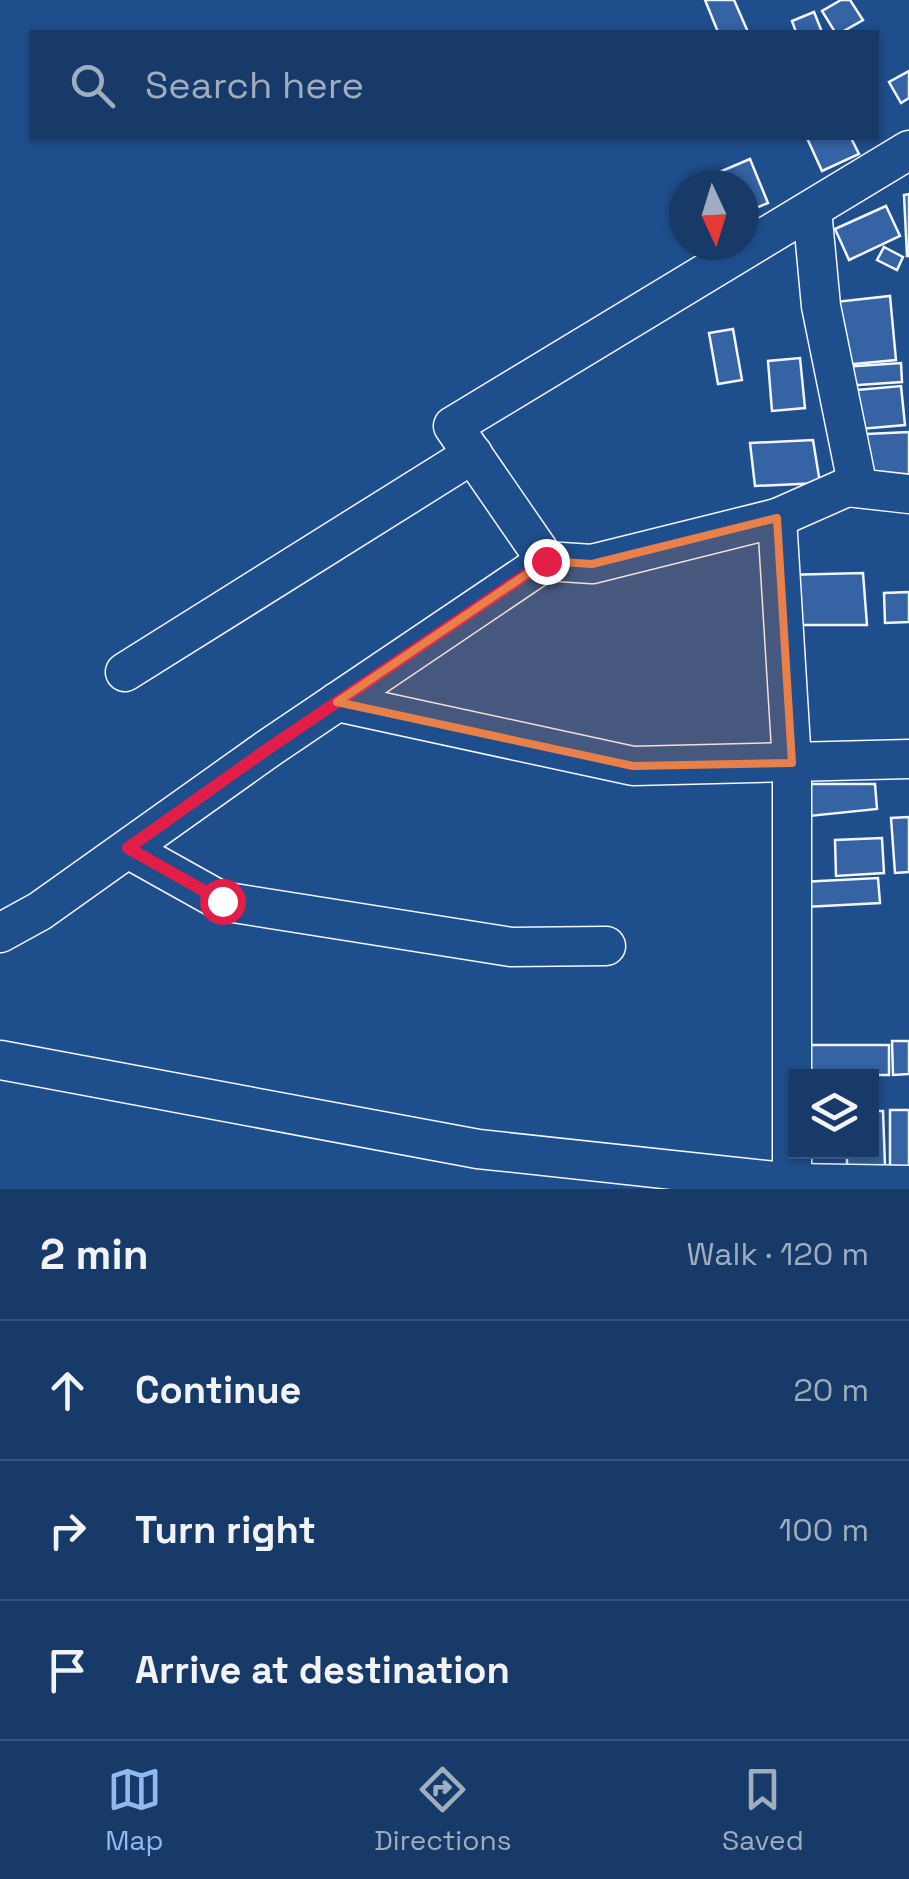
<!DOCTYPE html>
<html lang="en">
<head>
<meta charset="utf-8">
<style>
  :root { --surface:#173a69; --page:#244571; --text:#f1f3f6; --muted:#9eadc0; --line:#36547d; --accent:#90b9f0 }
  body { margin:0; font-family:"Space Grotesk",sans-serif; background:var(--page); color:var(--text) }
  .controls { position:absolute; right:30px; bottom:30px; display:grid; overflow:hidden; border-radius:0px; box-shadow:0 2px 8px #0004 }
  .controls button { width:90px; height:90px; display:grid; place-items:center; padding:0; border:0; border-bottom:2px solid var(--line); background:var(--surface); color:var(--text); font:50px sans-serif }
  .compass { position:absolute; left:669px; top:170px; width:90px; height:90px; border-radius:50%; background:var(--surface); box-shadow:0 2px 8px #0004; rotate:176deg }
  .stop { position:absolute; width:30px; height:30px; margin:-22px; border:8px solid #e11d48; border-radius:50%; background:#fff }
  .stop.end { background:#e11d48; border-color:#fff; box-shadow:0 2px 10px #0008 }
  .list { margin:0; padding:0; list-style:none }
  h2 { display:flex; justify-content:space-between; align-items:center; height:130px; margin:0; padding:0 40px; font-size:42px }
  h2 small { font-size:32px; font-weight:400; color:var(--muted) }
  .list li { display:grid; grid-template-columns:65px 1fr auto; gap:30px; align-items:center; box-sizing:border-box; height:140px; padding:0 40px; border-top:2px solid var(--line) }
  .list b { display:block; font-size:38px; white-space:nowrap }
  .list em { font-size:32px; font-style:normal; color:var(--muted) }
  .icon { flex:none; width:55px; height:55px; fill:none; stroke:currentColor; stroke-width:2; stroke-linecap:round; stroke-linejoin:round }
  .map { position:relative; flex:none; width:909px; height:1189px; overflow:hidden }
  .search { position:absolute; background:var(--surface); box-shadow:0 2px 8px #0004; left:30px; right:30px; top:30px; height:110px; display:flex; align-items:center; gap:25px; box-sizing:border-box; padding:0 35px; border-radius:0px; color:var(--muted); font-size:38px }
  .sheet { height:550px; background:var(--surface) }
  nav { display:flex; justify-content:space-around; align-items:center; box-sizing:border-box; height:140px; border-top:2px solid var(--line); background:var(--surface); font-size:28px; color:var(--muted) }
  nav a { display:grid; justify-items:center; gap:5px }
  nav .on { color:var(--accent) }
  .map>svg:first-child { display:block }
</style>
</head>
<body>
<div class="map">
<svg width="909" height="1189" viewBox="0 0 909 1189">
  <rect width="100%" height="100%" fill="#1f4e8c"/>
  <g fill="#3563a3" stroke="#f2f6ff" stroke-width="2.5">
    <polygon points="705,0 734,0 748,32 718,32"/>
    <polygon points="841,0 850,0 863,20 842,32 835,32 822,11"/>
    <polygon points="814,12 822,32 796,32 792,21"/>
    <polygon points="909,71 909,98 901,103 889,82"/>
    <polygon points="807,138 851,138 859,154 822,171"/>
    <polygon points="750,159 768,203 744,213 744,185 721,185 717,173"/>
    <polygon points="909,194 909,256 907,256 904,195"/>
    <polygon points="886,206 900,236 849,260 835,229"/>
    <polygon points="884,247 903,257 897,270 877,260"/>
    <polygon points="890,296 896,360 833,366 826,303"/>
    <polygon points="733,329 742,380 718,384 709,333"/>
    <polygon points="800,358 805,408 772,411 768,361"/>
    <polygon points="901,363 902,382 844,386 843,367"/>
    <polygon points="901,386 905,425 849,430 846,391"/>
    <polygon points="909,432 909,477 848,480 846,435"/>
    <polygon points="813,440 820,483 755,486 750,443"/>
    <polygon points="863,573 867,625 790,625 783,575"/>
    <polygon points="909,592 909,622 885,623 884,593"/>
    <polygon points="797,784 875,784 877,809 800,817"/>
    <polygon points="909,817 909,872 895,873 891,818"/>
    <polygon points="882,838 884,873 836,876 835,840"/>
    <polygon points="878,878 880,903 805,907 801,882"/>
    <polygon points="892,1041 909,1041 909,1074 893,1075"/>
    <rect x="803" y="1045" width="86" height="30"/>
    <rect x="890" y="1110" width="19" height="57"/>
    <polygon points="872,1111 883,1111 885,1165 847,1167 847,1152 872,1152"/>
  </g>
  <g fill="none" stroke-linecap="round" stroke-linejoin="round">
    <defs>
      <g id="minor">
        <polyline points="812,210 821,306 858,488"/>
        <polyline points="777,518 847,487 909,494"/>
        <polyline points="546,561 592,564 777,518 792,763 792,1189"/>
        <polyline points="125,672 473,454"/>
        <polyline points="337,702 633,766 909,759"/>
        <polyline points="128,849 221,901 511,947 606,946"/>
        <polyline points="0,933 40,911 269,748 546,561 453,426 909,150"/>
        <polyline points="0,1060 478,1149 793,1183 909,1185"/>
      </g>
    </defs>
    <use href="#minor" stroke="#f2f6ff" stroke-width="41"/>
    <use href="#minor" stroke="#1f4e8c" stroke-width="38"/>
  </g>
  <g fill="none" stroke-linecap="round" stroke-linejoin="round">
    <polyline stroke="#e11d48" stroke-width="12" points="222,901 128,848 269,748 546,561"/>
  </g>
  <path fill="#ea8049" fill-opacity="0.2" stroke="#ea8049" stroke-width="8" stroke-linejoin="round" d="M777,518L792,763L633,766L337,702L546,561L592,564Z"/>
</svg>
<div class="controls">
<button><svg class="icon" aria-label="layers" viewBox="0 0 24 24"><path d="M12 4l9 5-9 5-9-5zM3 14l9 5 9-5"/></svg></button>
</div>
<svg class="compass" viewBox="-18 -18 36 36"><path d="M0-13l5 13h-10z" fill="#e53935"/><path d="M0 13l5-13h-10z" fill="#9eadc0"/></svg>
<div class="stop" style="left:222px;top:901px"></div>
<div class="stop end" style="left:546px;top:561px"></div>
<div class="search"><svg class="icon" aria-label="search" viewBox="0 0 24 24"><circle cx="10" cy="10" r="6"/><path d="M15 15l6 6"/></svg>Search here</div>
</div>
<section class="sheet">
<h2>2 min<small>Walk · 120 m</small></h2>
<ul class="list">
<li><svg class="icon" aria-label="ahead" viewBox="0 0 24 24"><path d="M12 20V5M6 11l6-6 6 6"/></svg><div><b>Continue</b></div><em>20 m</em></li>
<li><svg class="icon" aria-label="right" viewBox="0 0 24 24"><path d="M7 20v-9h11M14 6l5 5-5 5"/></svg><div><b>Turn right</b></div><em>100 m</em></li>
<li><svg class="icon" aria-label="arrive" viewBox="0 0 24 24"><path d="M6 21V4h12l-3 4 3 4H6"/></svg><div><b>Arrive at destination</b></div></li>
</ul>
</section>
<nav>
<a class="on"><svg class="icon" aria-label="map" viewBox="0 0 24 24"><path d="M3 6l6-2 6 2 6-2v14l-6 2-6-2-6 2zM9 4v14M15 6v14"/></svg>Map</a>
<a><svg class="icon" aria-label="directions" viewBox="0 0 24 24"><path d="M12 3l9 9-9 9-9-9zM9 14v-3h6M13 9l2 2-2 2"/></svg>Directions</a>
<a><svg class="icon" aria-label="saved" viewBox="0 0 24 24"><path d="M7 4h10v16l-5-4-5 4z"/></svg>Saved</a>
</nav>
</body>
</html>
